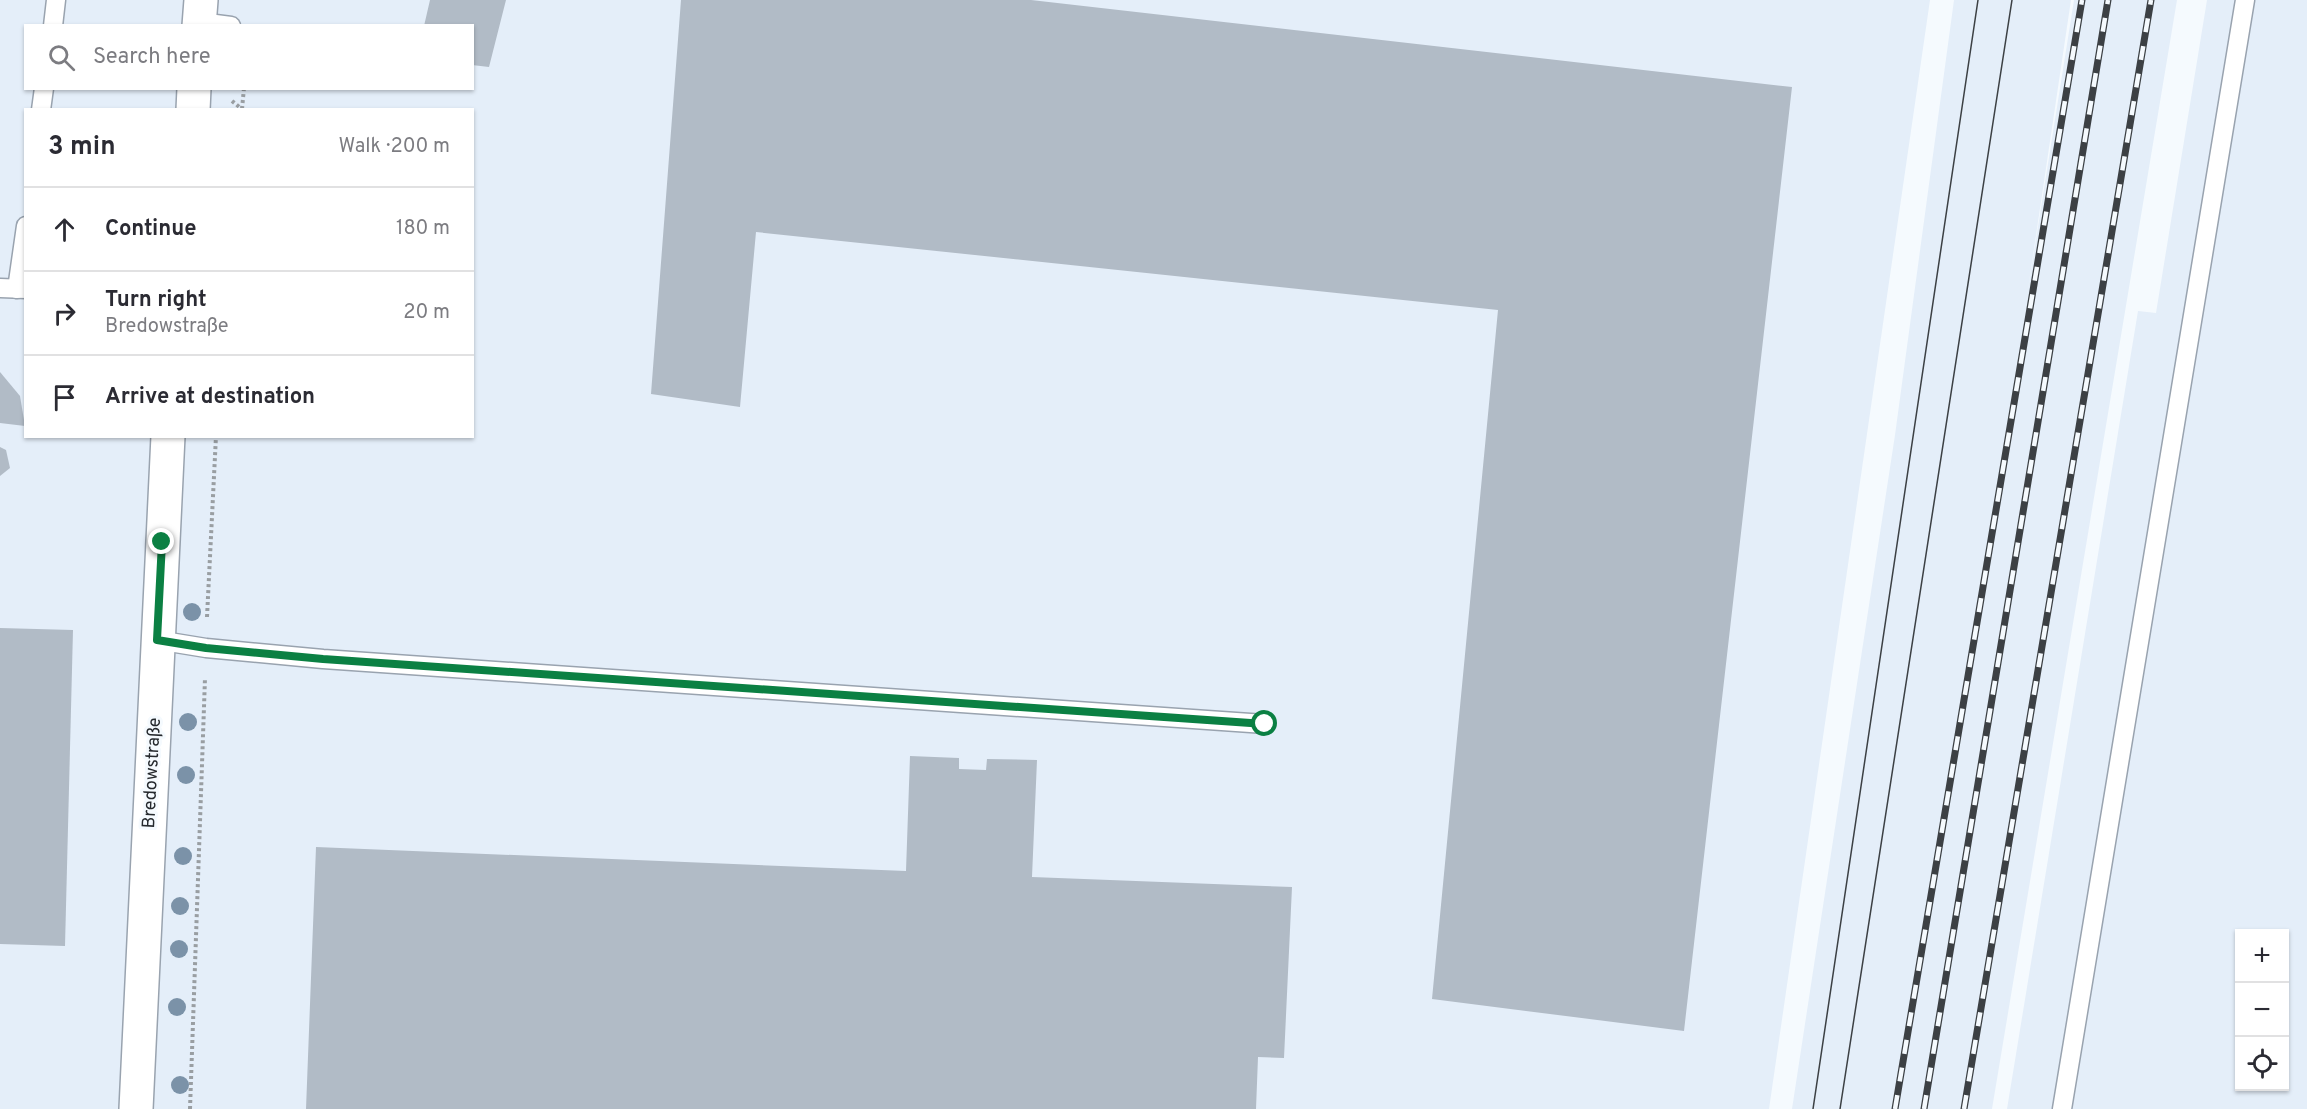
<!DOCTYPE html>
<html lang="en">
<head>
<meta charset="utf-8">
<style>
  :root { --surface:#fff; --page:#f2f2f3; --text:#2b2b33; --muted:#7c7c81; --line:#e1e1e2 }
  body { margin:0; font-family:Overpass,sans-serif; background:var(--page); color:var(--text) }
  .controls { position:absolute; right:18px; bottom:18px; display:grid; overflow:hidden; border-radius:0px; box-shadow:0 2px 4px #0004 }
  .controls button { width:54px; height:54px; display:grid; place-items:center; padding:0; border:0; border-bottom:2px solid var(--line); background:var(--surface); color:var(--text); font:30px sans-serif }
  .stop { position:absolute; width:18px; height:18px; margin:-14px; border:4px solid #0b8043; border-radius:50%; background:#fff }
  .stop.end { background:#0b8043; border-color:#fff; box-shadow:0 2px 6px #0008 }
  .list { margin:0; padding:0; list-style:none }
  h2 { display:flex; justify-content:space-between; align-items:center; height:78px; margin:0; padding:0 24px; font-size:26px }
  h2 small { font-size:20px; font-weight:400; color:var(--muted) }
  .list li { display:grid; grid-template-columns:39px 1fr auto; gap:18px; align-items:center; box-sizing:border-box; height:84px; padding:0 24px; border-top:2px solid var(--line) }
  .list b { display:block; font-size:22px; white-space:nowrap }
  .list p { margin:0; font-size:20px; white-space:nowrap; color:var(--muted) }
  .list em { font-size:20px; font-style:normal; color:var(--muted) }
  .icon { flex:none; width:33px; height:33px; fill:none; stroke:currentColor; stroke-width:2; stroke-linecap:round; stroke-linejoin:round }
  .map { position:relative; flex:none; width:2307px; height:1109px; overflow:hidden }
  .search { position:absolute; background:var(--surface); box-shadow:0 2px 4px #0004; left:24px; top:24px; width:450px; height:66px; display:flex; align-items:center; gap:15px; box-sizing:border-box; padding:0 21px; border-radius:0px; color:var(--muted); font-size:22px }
  .panel { position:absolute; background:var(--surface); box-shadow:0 2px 4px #0004; left:24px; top:108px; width:450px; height:330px; border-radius:0px }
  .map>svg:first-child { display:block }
</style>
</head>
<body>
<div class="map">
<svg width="2307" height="1109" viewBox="0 0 2307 1109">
  <rect width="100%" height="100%" fill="#f5fafe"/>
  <g fill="#e4eef9" fill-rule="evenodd">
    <path d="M0,0H1930L1769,1109H0ZM26,26H472V88H26ZM26,110H472V436H26Z"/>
    <polygon points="1954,0 2071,0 2027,296 2074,0 2177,0 1992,1109 1792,1109 1895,435"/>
    <path d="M2207,0H2307V1109H2007L2138,311L2156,313ZM2240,934H2284V1086H2240Z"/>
  </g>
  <g fill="#b1bbc6">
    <polygon points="430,0 506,0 489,67 472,65 472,26 424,26"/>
    <polygon points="681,0 1031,0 1792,87 1684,1031 1432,999 1498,310 756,232 740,407 651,394"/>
    <polygon points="0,372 20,396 25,426 0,423"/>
    <polygon points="0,447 6,450 10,468 0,476"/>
    <polygon points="0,628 73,630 65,946 0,944"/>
    <polygon points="910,756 959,758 959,769 986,770 987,759 1037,760 1032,877 1292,887 1284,1058 1258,1057 1256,1109 306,1109 316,847 906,871"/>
  </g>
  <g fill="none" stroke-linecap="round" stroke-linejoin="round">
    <defs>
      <g id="lane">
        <polyline points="200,22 231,26"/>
        <polyline points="53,26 56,0"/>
        <polyline points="41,110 44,88"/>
        <polyline points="0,288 26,289"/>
        <polyline points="17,289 26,226"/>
        <polyline points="157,640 206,648 323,659 1265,724"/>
        <polyline points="2062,1109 2245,0"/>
      </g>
      <g id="secondary">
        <polyline points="199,26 201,0"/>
        <polyline points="193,110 194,88"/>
        <polyline points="136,1109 168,436"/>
      </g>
    </defs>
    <use href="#lane" stroke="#99a3af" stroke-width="21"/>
    <use href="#secondary" stroke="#99a3af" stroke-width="36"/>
    <g stroke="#999ea2" stroke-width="4" stroke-dasharray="3 3" stroke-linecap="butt">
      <polyline points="232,101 243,110"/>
      <polyline points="242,109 244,88"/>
      <polyline points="207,617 216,436"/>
      <polyline points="190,1109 205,678"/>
    </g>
    <use href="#lane" stroke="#fff" stroke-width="18"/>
    <use href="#secondary" stroke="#fff" stroke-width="33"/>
    <g stroke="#3c4044" stroke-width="1.5">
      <polyline points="1813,1109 1978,0"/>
      <polyline points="1840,1109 2012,0"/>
    </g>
    <defs>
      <g id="rail">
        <polyline points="1895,1109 2082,0"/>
        <polyline points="1924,1109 2108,0"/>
        <polyline points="1964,1109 2151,0"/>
      </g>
    </defs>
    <use href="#rail" stroke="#3c4044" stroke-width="7"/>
    <use href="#rail" stroke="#f5fafe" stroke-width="4.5" stroke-dasharray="14" stroke-linecap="butt"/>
  </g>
  <g fill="#7b92a8">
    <circle cx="192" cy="612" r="9"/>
    <circle cx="188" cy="722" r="9"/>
    <circle cx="186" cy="775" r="9"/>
    <circle cx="183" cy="856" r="9"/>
    <circle cx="180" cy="906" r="9"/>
    <circle cx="179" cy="949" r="9"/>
    <circle cx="177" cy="1007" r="9"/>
    <circle cx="180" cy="1085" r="9"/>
  </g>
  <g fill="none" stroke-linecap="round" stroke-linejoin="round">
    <polyline stroke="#0b8043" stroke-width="8" points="162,542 157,640 206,648 323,659 1265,724"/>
  </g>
  <g text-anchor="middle" stroke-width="6" stroke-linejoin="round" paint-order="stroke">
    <g font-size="18" fill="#25292d" stroke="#f5fafe">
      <text transform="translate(151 773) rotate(-87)" y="6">Bredowstraße</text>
    </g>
  </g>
</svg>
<div class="controls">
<button>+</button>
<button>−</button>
<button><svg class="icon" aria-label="locate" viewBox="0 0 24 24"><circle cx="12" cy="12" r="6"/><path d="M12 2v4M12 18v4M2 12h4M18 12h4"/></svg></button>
</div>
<div class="stop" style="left:1265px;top:724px"></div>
<div class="stop end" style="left:162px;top:542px"></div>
<div class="search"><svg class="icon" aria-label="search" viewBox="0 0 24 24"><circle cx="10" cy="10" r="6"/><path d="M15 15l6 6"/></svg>Search here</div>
<section class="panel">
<h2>3 min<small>Walk · 200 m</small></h2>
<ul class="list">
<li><svg class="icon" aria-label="ahead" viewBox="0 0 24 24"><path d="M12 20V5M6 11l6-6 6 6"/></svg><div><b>Continue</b></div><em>180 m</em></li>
<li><svg class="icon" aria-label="right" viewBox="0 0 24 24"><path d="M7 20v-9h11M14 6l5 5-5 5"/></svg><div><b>Turn right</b><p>Bredowstraße</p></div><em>20 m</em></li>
<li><svg class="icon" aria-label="arrive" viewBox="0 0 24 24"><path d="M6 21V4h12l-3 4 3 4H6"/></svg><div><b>Arrive at destination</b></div></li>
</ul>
</section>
</div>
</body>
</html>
